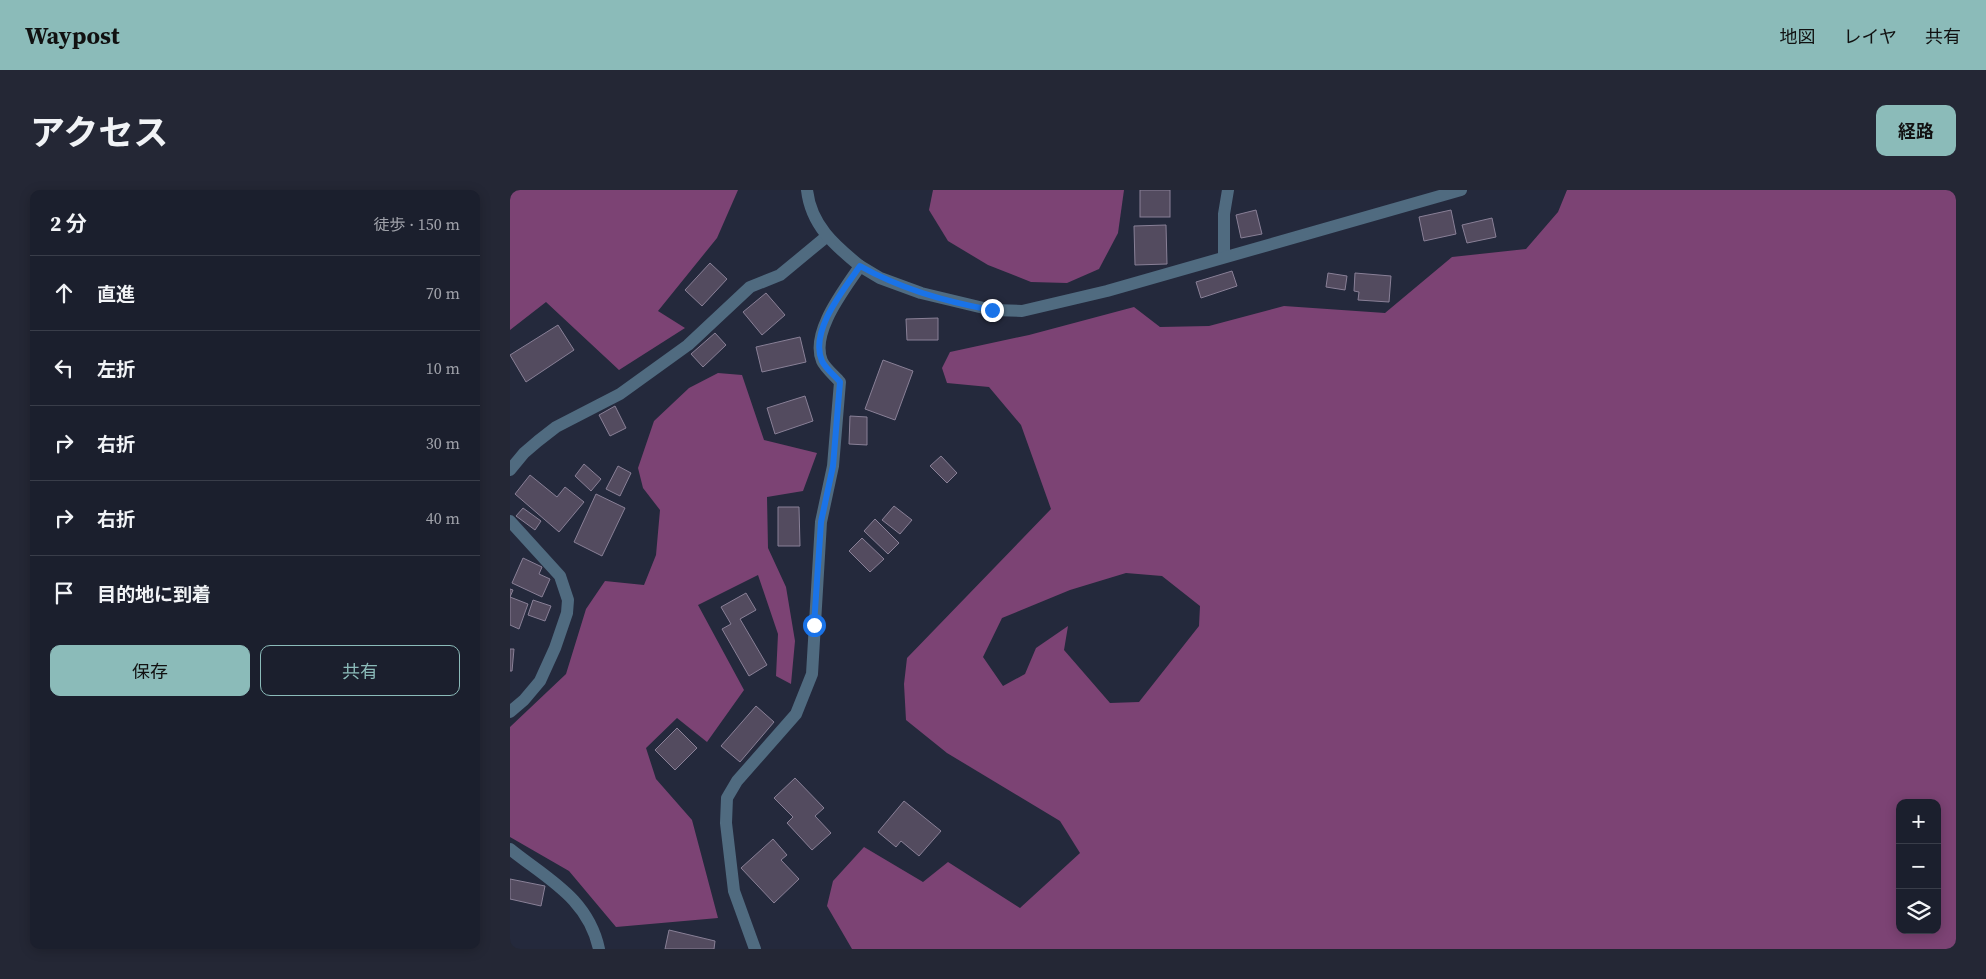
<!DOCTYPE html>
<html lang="ja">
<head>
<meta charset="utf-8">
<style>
  :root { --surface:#1b1f2d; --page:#242735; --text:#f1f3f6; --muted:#a0a2aa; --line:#393d49; --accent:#8bbbb9 }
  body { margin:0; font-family:"Source Serif 4","Noto Sans JP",serif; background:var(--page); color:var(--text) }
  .controls { position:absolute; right:15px; bottom:15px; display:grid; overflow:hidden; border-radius:10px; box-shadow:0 2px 12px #0003 }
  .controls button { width:45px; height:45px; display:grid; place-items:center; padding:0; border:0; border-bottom:1px solid var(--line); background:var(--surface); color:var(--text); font:25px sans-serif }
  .stop { position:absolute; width:15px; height:15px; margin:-11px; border:4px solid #1a73e8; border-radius:50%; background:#fff }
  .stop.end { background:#1a73e8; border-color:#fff; box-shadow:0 1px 5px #0008 }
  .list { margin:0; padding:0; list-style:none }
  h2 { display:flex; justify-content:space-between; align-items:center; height:65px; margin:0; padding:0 20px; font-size:21px }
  h2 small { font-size:16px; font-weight:400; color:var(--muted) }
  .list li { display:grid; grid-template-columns:32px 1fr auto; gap:15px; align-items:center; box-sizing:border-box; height:75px; padding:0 20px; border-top:1px solid var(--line) }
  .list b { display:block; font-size:19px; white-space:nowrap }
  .list em { font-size:16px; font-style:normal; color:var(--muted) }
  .actions { display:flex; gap:10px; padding:15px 20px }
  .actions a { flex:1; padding:11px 0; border:1px solid var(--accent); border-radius:10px; text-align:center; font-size:18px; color:var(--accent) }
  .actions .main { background:var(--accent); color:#111 }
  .icon { flex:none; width:28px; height:28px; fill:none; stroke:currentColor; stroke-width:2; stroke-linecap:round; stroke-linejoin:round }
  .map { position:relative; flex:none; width:1446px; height:759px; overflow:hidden; border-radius:10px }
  header { display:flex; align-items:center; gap:30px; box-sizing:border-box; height:70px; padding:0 25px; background:var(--accent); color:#111 }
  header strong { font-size:24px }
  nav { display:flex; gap:28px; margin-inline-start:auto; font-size:18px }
  .intro { display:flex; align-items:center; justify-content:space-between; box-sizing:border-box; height:120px; padding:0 30px }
  h1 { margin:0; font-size:35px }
  .button { padding:12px 22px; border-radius:10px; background:var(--accent); color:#111; font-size:18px; font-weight:700 }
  main { display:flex; gap:30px; padding:0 30px }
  aside { flex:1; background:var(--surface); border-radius:10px; box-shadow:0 2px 12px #0003 }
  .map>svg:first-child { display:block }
</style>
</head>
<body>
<header>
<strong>Waypost</strong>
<nav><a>地図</a><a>レイヤ</a><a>共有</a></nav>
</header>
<div class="intro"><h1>アクセス</h1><a class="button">経路</a></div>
<main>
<aside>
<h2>2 分<small>徒歩 · 150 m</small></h2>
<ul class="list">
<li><svg class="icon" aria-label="ahead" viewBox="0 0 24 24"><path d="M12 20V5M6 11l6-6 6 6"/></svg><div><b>直進</b></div><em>70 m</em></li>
<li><svg class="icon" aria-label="left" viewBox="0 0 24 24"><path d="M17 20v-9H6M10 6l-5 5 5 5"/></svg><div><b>左折</b></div><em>10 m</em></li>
<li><svg class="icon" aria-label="right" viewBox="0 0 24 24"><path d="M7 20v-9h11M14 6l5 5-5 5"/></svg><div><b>右折</b></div><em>30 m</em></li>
<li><svg class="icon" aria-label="right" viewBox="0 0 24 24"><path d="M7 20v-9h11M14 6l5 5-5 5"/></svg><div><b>右折</b></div><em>40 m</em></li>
<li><svg class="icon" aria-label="arrive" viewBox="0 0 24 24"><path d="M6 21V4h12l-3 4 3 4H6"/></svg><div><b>目的地に到着</b></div></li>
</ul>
<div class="actions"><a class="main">保存</a><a>共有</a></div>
</aside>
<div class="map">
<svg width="1446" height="759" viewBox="0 0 1446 759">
  <rect width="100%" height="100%" fill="#24293c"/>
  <g fill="#7c4374" fill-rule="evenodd">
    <polygon points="0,0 228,0 207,48 148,121 175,138 109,180 36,112 0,140"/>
    <polygon points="423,0 614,0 608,43 589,79 557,93 521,92 478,75 438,51 419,20"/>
    <path d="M1057,0H1446V759H342L317,716L323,691L354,657L413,692L438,672L510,718L570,663L550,631L437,563L396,530L394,494L397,468L541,319L511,235L479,197L437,193L432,178L440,162L519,145L624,117L650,137L699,136L774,116L875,123L942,67L1016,59L1048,22ZM616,383L652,386L690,416L689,436L629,512L600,513L554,460L558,436L526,458L515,484L493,496L473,467L492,428L560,400ZM1390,613H1427V740H1390Z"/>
    <polygon points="208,183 232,185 254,250 307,263 293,301 257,307 258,358 276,397 285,451 281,494 266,486 268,444 248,385 188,415 234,500 197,552 167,528 136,558 146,589 182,630 208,728 106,737 59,681 0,647 0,537 56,484 76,419 95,391 134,395 146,365 150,320 133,298 128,278 144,231 179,198"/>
  </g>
  <g fill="#534b5f" stroke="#898097">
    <rect x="630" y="0" width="30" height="27"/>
    <polygon points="746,20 752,44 731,48 726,25"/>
    <polygon points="941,20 946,44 914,51 909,27"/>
    <polygon points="982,28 986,47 957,53 952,35"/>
    <polygon points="656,35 657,74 625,75 624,36"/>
    <polygon points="200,73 217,89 192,116 175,100"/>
    <polygon points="722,81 727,96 691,108 686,92"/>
    <polygon points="818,83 837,86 835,100 816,97"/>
    <polygon points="845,83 881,86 879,112 848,110 849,102 844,101"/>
    <polygon points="256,103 275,125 252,145 233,122"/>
    <polygon points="428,128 428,150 397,150 396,129"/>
    <polygon points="48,135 64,160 16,192 0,165"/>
    <polygon points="205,143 216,155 193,177 181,164"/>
    <polygon points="290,147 296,172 252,182 246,157"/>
    <polygon points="373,170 403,181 385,230 355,219"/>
    <polygon points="295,206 303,231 265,244 257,218"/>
    <polygon points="105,216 116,238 100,246 89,225"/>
    <polygon points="340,226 357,227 357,255 339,254"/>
    <polygon points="431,266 447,283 437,293 420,276"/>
    <polygon points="74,274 91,289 81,301 65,286"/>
    <polygon points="108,276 121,283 110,306 96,299"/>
    <polygon points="20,285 47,307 55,297 74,312 49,342 5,304"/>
    <polygon points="86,304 115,318 92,366 64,352"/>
    <polygon points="384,316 402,330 390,344 372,330"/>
    <polygon points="268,317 289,317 290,356 268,356"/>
    <polygon points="13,318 31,331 25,340 6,326"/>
    <polygon points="365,329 389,353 378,364 354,341"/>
    <polygon points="352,348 374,369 360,382 339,361"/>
    <polygon points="13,368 32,377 29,384 40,389 32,407 2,393"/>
    <polygon points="0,399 3,400 0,407 18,414 9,439 0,435"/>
    <polygon points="236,403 246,420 230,429 257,475 239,486 212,439 221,434 211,417"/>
    <polygon points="23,410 41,416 35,431 18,425"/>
    <polygon points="0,459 4,459 2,481 0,481"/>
    <polygon points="246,516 264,532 230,572 211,556"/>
    <polygon points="167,538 187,558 165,580 145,560"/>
    <polygon points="285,588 314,618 305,626 321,643 302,660 277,633 283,627 264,608"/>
    <polygon points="394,611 431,641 409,666 391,651 386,657 368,642"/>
    <polygon points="263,649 277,665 271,670 289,689 264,713 231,678"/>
    <polygon points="0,689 35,696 31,716 0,709"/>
    <polygon points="159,740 205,751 204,759 155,759"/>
  </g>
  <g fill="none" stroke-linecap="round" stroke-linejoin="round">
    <g stroke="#506b80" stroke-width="12">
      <polyline points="714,66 714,24 718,0"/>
      <polyline points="0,280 14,263 28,251 46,237 110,204 178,155 240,97 270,85 316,47"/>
      <polyline points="0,331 50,386 58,410 57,423 45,458 30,491 14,510 0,522"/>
      <path d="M0,659C37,689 78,708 89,759"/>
      <path d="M245,759L224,701L216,633L217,608L227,591L286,524L302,484L311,332L323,276L330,192C325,186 315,178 312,171C300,142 335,99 350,76L370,88L411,103L482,120L512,121L597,101L951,0"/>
    </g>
    <path stroke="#506b80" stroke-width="12" d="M297,0C301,35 324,55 350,76"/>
  </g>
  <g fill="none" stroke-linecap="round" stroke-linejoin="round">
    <path stroke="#1a73e8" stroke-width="6" d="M304,435L311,332L323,276L330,192C325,186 315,178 312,171C299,141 334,99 350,76C391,99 436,112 482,120"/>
  </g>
</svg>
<div class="controls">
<button>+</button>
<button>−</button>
<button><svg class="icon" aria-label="layers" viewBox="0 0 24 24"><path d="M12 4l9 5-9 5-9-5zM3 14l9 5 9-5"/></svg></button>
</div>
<div class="stop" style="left:304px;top:435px"></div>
<div class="stop end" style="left:482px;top:120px"></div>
</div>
</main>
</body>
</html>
